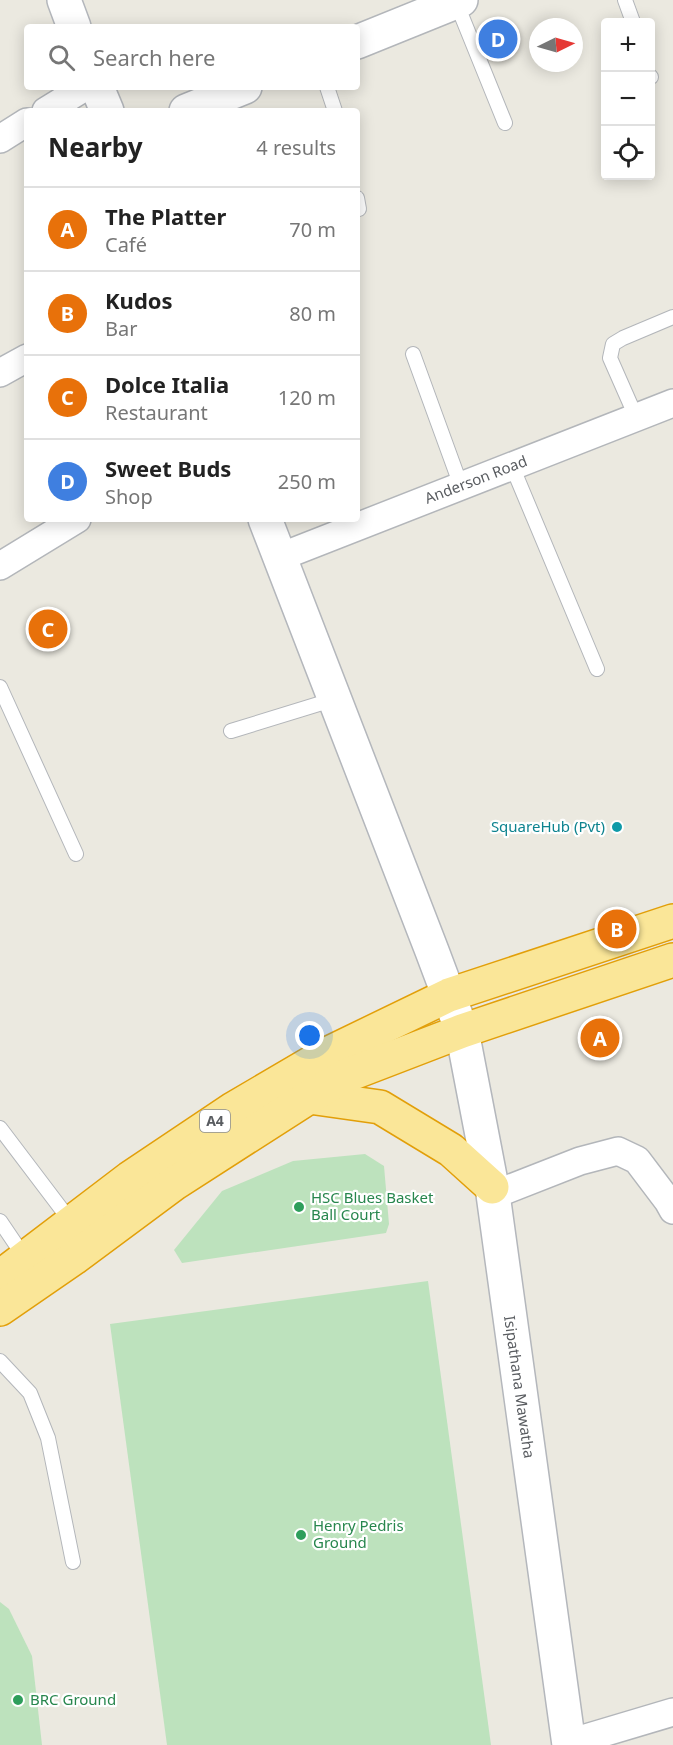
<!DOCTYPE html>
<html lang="en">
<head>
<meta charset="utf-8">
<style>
  :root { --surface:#fff; --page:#f2f2f2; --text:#222; --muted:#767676; --line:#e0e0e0; --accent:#e13e30 }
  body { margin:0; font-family:"Noto Sans",sans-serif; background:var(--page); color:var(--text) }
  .controls { position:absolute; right:18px; top:18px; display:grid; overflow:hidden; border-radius:6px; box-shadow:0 3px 15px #0003 }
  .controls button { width:54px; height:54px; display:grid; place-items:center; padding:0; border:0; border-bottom:2px solid var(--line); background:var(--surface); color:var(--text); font:30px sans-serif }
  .compass { position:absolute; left:529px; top:18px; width:54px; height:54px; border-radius:50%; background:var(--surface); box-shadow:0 3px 15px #0003; rotate:85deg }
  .you { position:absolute; left:310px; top:1036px; width:21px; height:21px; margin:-15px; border:4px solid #fff; border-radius:50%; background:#1a73e8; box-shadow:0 0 0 9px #1a73e833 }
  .badge { display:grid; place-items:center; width:39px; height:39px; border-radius:50%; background:var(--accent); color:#fff; font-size:20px; font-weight:700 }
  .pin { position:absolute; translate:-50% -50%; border:3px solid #fff; box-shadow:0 2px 6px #0006 }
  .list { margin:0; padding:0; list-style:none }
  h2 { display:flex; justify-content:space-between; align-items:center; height:78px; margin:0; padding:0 24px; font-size:26px }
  h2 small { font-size:20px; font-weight:400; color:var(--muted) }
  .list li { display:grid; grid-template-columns:39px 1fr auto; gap:18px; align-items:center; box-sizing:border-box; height:84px; padding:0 24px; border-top:2px solid var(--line) }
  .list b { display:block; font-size:22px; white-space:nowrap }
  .list p { margin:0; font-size:20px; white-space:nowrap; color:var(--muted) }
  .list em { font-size:20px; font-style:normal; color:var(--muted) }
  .icon { flex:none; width:33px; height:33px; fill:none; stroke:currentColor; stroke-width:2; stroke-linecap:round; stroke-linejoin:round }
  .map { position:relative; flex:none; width:673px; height:1745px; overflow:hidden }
  .search { position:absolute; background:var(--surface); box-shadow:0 3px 15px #0003; left:24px; top:24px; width:336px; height:66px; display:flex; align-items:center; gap:15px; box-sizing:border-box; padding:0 21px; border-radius:6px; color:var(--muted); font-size:22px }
  .panel { position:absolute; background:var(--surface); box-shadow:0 3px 15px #0003; left:24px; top:108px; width:336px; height:414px; border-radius:6px }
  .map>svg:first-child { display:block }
</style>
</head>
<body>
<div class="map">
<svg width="673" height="1745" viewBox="0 0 673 1745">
  <rect width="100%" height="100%" fill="#ebe9e0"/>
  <g fill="#bde2bd">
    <polygon points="365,1154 384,1166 389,1224 386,1233 182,1263 174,1250 222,1191 293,1161"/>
    <polygon points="428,1281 491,1745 167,1745 110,1324"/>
    <polygon points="0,1602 9,1609 32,1656 42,1745 0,1745"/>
  </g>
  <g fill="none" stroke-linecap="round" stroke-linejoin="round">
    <defs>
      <g id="service">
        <polyline points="625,0 633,22"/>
        <polyline points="456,2 505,123"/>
        <polyline points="650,76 651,77"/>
        <polyline points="327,87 335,111"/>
        <polyline points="357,198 359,209"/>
        <polyline points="413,354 461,486"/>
        <polyline points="636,417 610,358 613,344 623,338 673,317"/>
        <polyline points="512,466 597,669"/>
        <polyline points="0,687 76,854"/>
        <polyline points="231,731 335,699"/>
        <polyline points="0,1128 72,1223"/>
        <polyline points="0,1221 25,1258"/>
        <polyline points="0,1361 30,1393 48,1438 73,1562"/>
      </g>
      <g id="minor">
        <polyline points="46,111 85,87"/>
        <polyline points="0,139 27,122"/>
        <polyline points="0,373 27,358"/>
        <polyline points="280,557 673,403"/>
        <polyline points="0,566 77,519"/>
        <polyline points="493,1195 580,1161 618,1151 637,1160 668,1201 673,1210"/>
        <polyline points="569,1743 673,1712"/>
      </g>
      <g id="tertiary">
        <polyline points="357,42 461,0"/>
        <polyline points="186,111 245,87"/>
      </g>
      <g id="secondary">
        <polyline points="64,0 74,27"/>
        <polyline points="97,87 107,111"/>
        <polyline points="265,519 432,951 462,1031 492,1187 569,1745"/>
      </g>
      <g id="trunk">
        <polyline points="309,1097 380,1107 451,1150 492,1187"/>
        <polyline points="0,1277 130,1178 233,1109 325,1055 449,995 673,921"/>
        <polyline points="0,1309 74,1258 175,1183 309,1097 345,1076 462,1031 673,960"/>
      </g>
    </defs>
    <use href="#service" stroke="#b3b6ba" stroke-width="16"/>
    <use href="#minor" stroke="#b3b6ba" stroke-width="30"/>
    <use href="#tertiary" stroke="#b3b6ba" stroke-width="36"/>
    <use href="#secondary" stroke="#b4b7bc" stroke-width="36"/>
    <use href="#trunk" stroke="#e29f09" stroke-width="36"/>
    <use href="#service" stroke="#fff" stroke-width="14"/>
    <use href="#minor" stroke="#fff" stroke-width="27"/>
    <use href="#tertiary" stroke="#fff" stroke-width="33"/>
    <use href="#secondary" stroke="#fff" stroke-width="33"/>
    <use href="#trunk" stroke="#fae698" stroke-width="33"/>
  </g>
  <circle fill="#0f9aa8" stroke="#fff" stroke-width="2" cx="617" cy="827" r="6"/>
  <g fill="#2e9e5b" stroke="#fff" stroke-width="2">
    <circle cx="299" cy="1207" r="6"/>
    <circle cx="301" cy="1535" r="6"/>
    <circle cx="18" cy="1700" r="6"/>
  </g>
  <g text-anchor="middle" stroke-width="4.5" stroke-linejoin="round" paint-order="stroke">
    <rect fill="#fff" stroke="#8b8d90" stroke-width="1.5" x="200" y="1110" width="30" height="22" rx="4.5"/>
    <g font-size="14" font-weight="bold" fill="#595c60">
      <text x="215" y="1126">A4</text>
    </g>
    <g font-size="15" fill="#595c60" stroke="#fff">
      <text transform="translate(476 480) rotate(-21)" y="5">Anderson Road</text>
      <text transform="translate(519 1387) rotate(82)" y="5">Isipathana Mawatha</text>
    </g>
    <g font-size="15" fill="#0d838f" stroke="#fff" text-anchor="end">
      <text x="605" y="832">SquareHub (Pvt)</text>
    </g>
    <g font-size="15" fill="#27864d" stroke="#fff" text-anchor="start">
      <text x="311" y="1203">HSC Blues Basket<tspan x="311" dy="17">Ball Court</tspan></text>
      <text x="313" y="1531">Henry Pedris<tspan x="313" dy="17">Ground</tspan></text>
      <text x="30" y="1705">BRC Ground</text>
    </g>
  </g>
</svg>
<div class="controls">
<button>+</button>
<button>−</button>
<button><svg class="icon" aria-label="locate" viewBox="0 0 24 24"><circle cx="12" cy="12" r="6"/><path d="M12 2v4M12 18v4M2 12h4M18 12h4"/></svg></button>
</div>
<svg class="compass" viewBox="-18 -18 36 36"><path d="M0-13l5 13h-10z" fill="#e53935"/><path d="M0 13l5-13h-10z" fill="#767676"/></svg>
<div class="you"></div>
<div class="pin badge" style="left:600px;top:1038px;background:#e8710a">A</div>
<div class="pin badge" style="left:617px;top:929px;background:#e8710a">B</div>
<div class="pin badge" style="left:48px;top:629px;background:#e8710a">C</div>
<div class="pin badge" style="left:498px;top:39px;background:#3f7fe0">D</div>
<div class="search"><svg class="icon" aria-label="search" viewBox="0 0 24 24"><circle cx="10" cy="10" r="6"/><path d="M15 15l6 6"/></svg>Search here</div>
<section class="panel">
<h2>Nearby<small>4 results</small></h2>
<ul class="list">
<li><span class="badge" style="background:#e8710a">A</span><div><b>The Platter</b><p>Café</p></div><em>70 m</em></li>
<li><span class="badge" style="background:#e8710a">B</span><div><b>Kudos</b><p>Bar</p></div><em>80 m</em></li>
<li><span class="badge" style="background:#e8710a">C</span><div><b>Dolce Italia</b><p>Restaurant</p></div><em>120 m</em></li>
<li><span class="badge" style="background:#3f7fe0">D</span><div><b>Sweet Buds</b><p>Shop</p></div><em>250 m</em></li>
</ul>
</section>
</div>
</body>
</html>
